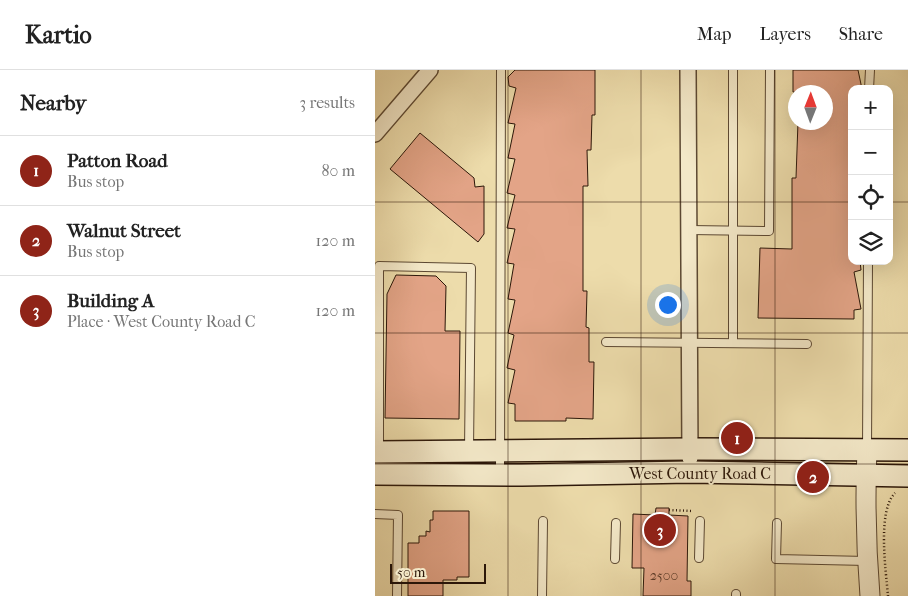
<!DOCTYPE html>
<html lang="en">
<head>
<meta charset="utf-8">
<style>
  :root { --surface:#fff; --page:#f6f6f6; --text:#222; --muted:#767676; --line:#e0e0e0; --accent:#8f2418 }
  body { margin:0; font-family:"IM FELL French Canon",serif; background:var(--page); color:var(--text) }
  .controls { position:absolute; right:15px; top:15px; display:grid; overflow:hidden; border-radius:10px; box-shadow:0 5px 20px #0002 }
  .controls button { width:45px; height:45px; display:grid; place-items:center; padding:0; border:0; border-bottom:1px solid var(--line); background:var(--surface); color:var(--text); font:25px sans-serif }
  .compass { position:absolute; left:413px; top:15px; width:45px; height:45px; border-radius:50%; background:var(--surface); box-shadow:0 5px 20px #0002; rotate:1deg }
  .scale { position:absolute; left:15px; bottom:12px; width:96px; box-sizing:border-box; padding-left:5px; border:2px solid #2c1709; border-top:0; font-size:14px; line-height:18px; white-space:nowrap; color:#2c1709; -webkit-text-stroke:4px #f3e8c8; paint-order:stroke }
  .you { position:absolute; left:292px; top:234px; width:18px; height:18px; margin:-12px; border:4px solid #fff; border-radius:50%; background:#1a73e8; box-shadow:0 0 0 8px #1a73e833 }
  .badge { display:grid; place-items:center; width:32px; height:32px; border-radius:50%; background:var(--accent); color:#fff; font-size:16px; font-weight:700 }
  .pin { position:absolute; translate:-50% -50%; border:2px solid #fff; box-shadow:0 1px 5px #0006 }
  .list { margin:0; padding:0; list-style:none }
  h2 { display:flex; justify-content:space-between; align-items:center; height:65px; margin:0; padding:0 20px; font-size:21px }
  h2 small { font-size:16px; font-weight:400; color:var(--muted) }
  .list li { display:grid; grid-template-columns:32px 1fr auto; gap:15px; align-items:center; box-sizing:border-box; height:70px; padding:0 20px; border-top:1px solid var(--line) }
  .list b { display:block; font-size:19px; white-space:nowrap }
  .list p { margin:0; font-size:16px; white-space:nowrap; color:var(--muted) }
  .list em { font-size:16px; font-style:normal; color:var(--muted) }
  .icon { flex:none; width:28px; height:28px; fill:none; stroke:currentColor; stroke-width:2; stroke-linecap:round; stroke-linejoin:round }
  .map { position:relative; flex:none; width:533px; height:526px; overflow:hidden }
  header { display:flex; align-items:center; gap:30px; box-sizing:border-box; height:70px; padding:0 25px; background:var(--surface); border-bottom:1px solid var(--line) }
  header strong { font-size:24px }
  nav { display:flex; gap:28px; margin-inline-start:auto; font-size:18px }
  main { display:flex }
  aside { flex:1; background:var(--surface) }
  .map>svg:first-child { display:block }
</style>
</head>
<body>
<header>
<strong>Kartio</strong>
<nav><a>Map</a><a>Layers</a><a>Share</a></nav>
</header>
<main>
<aside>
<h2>Nearby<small>3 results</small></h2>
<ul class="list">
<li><span class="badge">1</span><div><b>Patton Road</b><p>Bus stop</p></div><em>80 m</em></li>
<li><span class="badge">2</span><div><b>Walnut Street</b><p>Bus stop</p></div><em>120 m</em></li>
<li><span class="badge">3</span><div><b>Building A</b><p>Place · West County Road C</p></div><em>120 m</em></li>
</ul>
</aside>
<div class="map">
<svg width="533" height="526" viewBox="0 0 533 526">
  <rect width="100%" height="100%" fill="#eddcab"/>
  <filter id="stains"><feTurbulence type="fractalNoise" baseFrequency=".004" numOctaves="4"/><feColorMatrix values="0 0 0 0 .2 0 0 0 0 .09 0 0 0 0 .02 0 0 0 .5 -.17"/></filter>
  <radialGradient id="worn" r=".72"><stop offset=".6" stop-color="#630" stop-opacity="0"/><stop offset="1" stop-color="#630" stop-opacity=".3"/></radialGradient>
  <g fill="#e3a487" stroke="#2c1709">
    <polygon points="140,0 220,0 220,45 217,45 216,80 212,80 213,116 208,116 208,221 212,221 211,257 214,258 214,292 219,292 218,349 191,348 191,351 140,351 140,334 133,333 140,300 132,298 139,265 133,263 140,230 133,229 139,194 132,193 140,159 132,158 140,125 132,123 140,89 133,88 140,54 133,53 141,18 134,16 133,7"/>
    <polygon points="418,0 483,0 487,19 477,19 477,191 485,191 486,200 479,202 486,239 479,240 479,249 383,248 385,178 417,179 417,108 421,108 423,52 450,52 450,22 418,22"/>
    <polygon points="45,63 99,108 100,117 109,116 109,164 103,172 15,99"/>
    <polygon points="21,205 61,206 71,216 70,261 85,261 84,349 10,348 12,224"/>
    <polygon points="281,438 294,438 294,445 313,446 312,511 316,511 316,526 268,526 269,498 257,498 258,444 280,445"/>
    <polygon points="58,441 94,441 94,507 82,507 82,510 68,510 68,526 33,526 33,473 44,473 44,466 51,466 51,461 55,462 55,450 58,450"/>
  </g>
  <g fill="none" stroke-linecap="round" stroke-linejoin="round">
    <defs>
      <g id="service">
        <polyline points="494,19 495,0"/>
        <polyline points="314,160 394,161 395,0"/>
        <polyline points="231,272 432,274"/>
        <polyline points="358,273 358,0"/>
        <polyline points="492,379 493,191"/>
        <polyline points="4,380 4,196 96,198 94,380"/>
        <polyline points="125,403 126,0"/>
        <polyline points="0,444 23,445 22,526"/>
        <polyline points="402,453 401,489 492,491"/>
        <polyline points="324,488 325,451"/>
        <polyline points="240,489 241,453"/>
        <polyline points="167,526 168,451"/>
        <polyline points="361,526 361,524"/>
      </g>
      <g id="minor">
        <polyline points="313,0 315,388"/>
        <polyline points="0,64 55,0"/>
      </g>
      <path id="tertiary" d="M492,379C490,428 491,477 495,526"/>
      <g id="secondary">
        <polyline points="0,382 315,379 533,380"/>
        <polyline points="0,404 147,405 315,402 533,406"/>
      </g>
    </defs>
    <use href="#service" stroke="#5c4832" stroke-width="10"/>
    <use href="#minor" stroke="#5c4832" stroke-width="18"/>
    <use href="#tertiary" stroke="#5c4832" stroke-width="21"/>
    <use href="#secondary" stroke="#2c1709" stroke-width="24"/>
    <g stroke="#2c1709" stroke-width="2.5" stroke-dasharray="1 2.5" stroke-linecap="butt">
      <polyline points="294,440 318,441"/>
      <path d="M513,526C511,501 502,441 520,423"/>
    </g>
    <use href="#service" stroke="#f3e8c8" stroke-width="8"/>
    <use href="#minor" stroke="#f3e8c8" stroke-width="15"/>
    <use href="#tertiary" stroke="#f3e8c8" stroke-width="19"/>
    <use href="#secondary" stroke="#f3e8c8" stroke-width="21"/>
  </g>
  <path fill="none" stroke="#2c1709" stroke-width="1" stroke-opacity="0.55" d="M133,0V526M266,0V526M400,0V526M0,132H477M514,132H533M0,263H533M0,394H533"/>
  <g text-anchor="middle" stroke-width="4" stroke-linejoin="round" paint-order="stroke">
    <g font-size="14" fill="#5a3a28">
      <text x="289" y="510">2500</text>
    </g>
    <g font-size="16" fill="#2c1709" stroke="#f3e8c8">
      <text x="325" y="409">West County Road C</text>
    </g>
  </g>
  <rect width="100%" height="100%" filter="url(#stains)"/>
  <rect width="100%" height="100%" fill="url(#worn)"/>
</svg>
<div class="controls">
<button>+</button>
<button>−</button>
<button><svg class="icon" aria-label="locate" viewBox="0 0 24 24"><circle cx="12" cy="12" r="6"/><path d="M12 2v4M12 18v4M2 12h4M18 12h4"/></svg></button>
<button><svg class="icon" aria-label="layers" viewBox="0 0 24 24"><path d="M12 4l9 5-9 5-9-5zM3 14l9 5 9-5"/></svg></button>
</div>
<svg class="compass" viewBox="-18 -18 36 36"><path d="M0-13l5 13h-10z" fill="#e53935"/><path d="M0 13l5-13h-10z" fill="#767676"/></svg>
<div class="scale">50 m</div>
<div class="you"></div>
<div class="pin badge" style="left:362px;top:368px">1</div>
<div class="pin badge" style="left:438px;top:407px">2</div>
<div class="pin badge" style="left:285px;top:460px">3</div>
</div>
</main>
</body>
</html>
